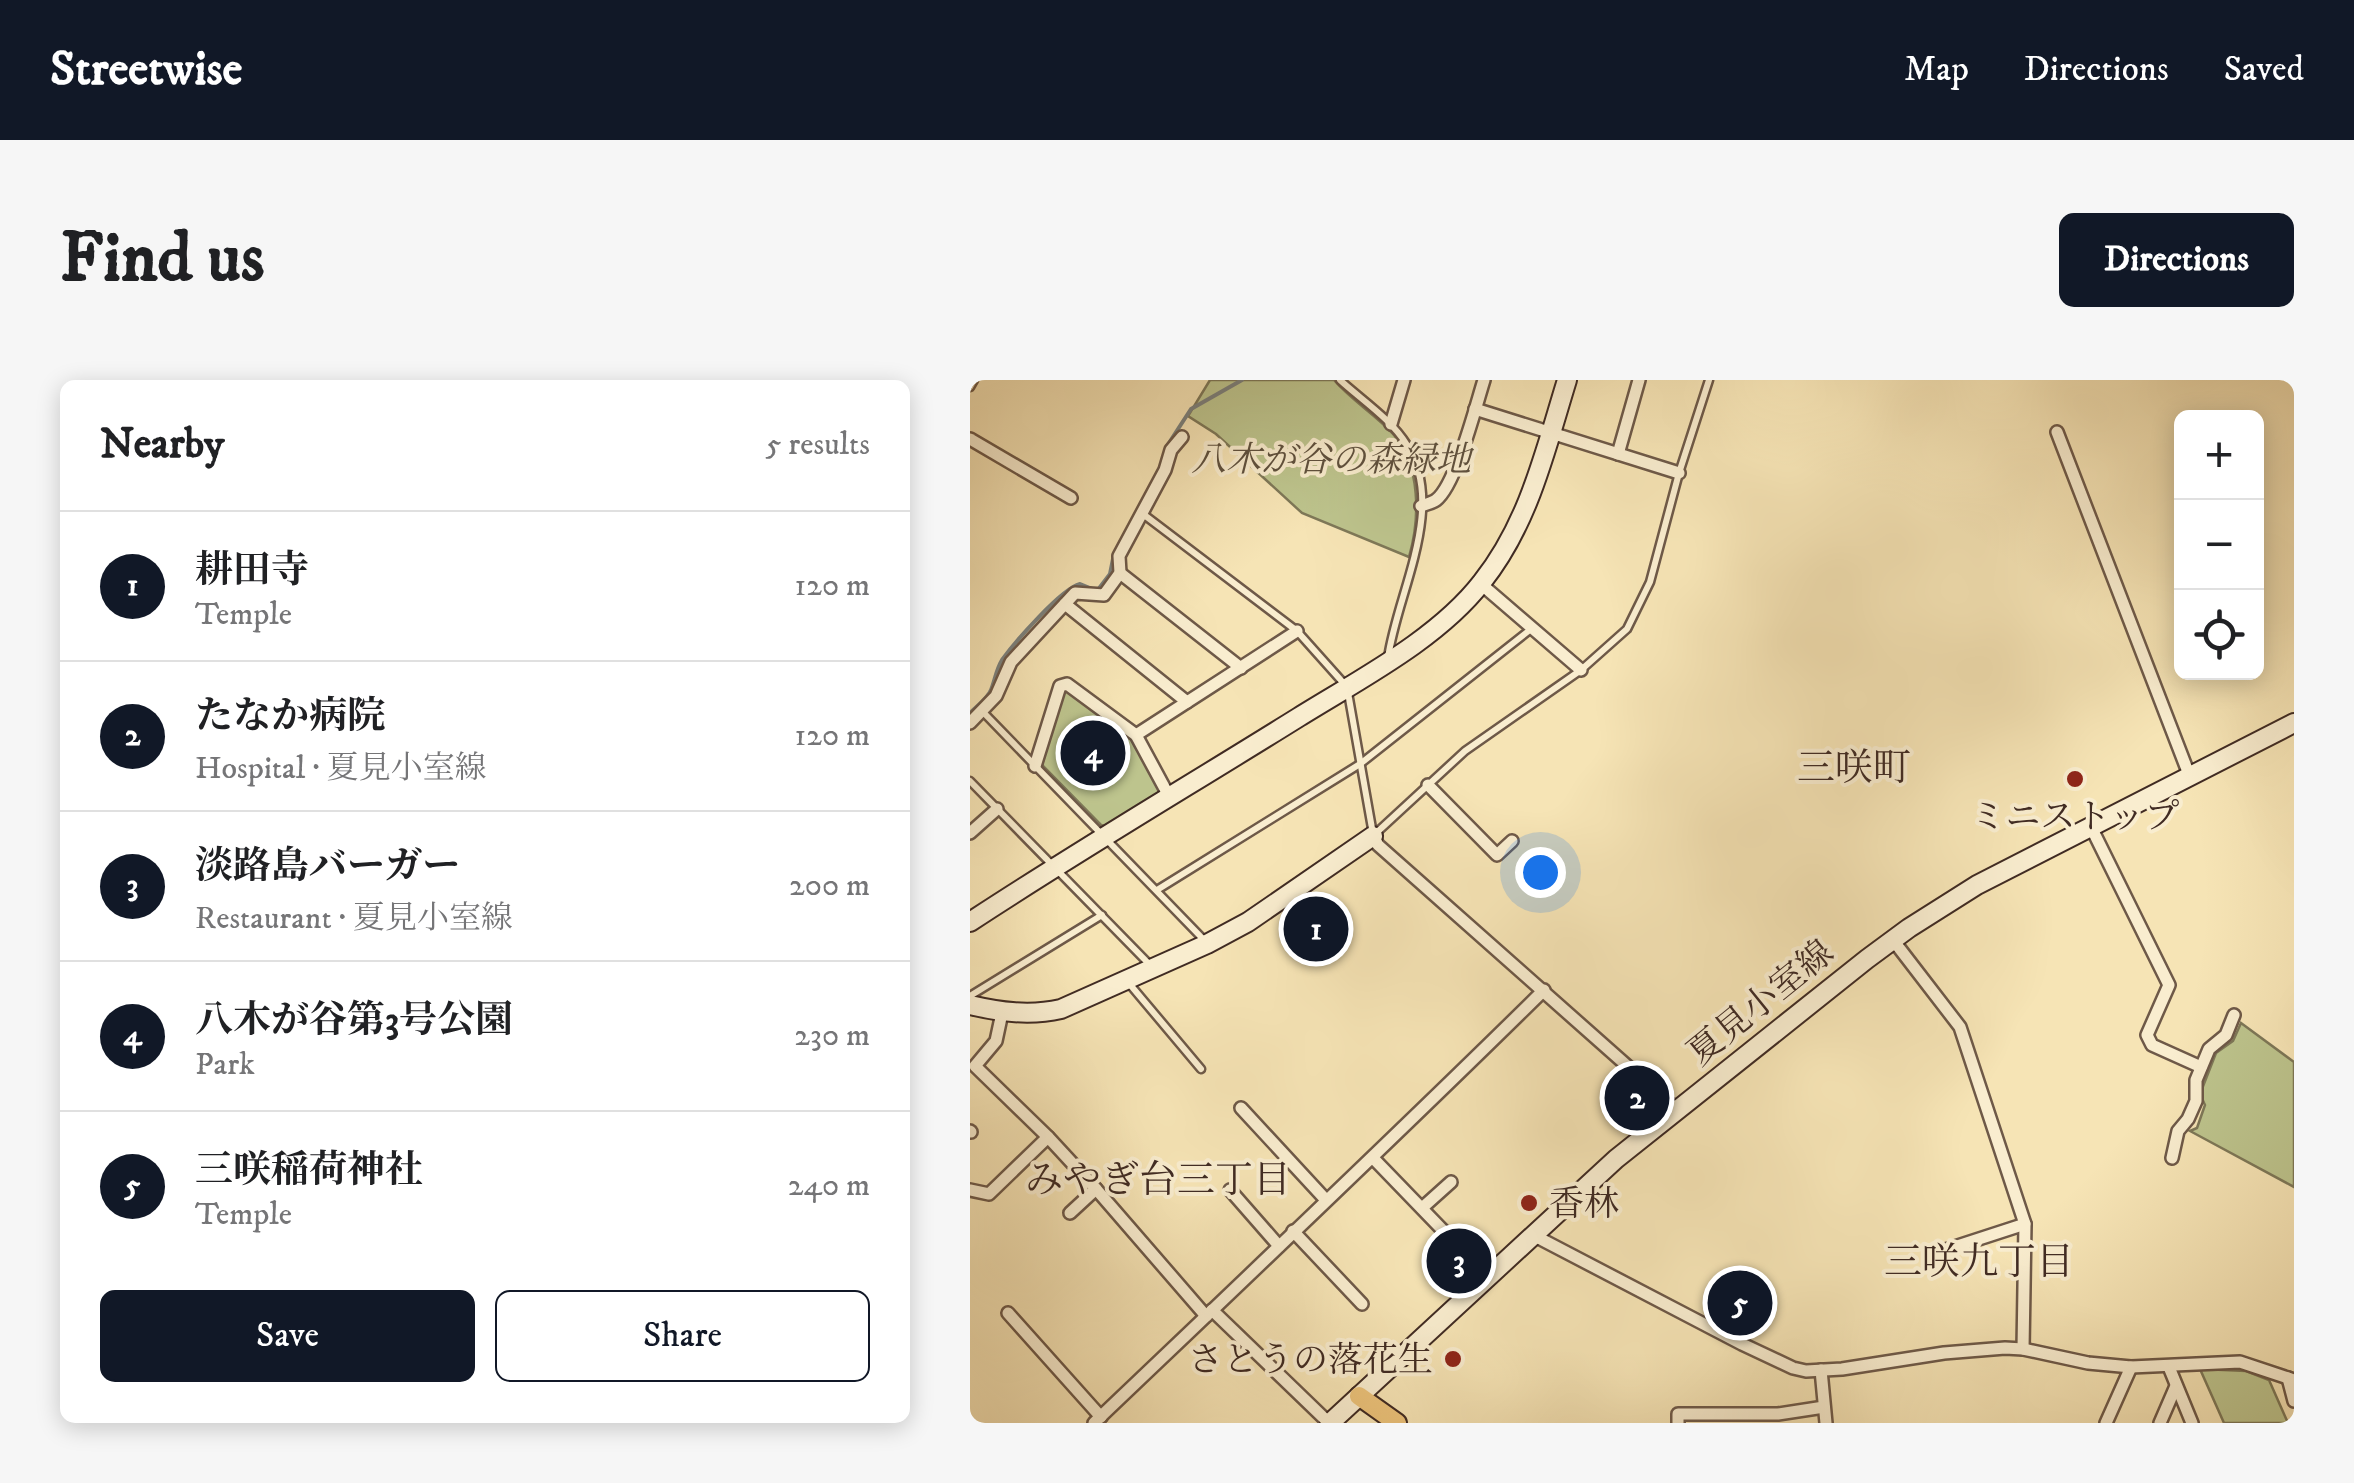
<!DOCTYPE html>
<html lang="en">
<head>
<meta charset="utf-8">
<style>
  :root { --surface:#fff; --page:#f6f6f6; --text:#202124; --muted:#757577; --line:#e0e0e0; --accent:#111827 }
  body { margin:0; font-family:"IM FELL DW Pica","Noto Serif JP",serif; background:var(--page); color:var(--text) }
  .controls { position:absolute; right:30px; top:30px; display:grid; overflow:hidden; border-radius:15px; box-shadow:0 5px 25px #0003 }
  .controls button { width:90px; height:90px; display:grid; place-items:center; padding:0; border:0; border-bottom:2px solid var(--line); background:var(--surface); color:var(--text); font:50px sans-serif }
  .you { position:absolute; left:570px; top:492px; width:35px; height:35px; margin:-25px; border:8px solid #fff; border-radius:50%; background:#1a73e8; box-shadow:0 0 0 15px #1a73e833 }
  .badge { display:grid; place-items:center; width:65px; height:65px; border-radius:50%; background:var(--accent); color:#fff; font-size:32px; font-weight:700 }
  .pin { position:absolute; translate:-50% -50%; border:5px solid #fff; box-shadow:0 2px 10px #0006 }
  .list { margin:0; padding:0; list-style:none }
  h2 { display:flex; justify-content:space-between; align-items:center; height:130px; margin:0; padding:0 40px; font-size:42px }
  h2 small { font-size:32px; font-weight:400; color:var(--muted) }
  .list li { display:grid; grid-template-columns:65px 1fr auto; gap:30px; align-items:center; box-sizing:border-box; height:150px; padding:0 40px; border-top:2px solid var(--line) }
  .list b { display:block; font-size:38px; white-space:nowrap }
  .list p { margin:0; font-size:32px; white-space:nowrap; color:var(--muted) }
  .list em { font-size:32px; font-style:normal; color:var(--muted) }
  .actions { display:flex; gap:20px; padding:30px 40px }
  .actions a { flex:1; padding:22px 0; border:2px solid var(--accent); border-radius:15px; text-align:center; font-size:35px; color:var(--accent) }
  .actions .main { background:var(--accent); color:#fff }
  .icon { flex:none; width:55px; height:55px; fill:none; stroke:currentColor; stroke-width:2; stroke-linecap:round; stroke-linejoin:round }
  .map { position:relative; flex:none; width:1324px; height:1043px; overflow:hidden; border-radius:15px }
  header { display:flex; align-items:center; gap:60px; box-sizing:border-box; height:140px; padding:0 50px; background:var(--accent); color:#fff }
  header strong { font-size:48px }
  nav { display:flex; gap:55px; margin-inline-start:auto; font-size:35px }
  .intro { display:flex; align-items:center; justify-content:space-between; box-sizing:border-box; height:240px; padding:0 60px }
  h1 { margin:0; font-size:70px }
  .button { padding:25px 45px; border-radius:15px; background:var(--accent); color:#fff; font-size:35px; font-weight:700 }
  main { display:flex; gap:60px; padding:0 60px }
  aside { flex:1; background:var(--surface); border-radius:15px; box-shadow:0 5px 25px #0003 }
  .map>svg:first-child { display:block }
</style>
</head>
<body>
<header>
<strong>Streetwise</strong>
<nav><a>Map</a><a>Directions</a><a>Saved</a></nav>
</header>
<div class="intro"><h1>Find us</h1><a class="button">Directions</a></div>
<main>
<aside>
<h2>Nearby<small>5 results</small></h2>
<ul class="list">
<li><span class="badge">1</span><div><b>耕田寺</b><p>Temple</p></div><em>120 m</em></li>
<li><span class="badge">2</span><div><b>たなか病院</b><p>Hospital · 夏見小室線</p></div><em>120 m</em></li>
<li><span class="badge">3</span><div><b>淡路島バーガー</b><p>Restaurant · 夏見小室線</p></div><em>200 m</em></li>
<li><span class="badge">4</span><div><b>八木が谷第3号公園</b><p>Park</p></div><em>230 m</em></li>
<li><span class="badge">5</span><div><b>三咲稲荷神社</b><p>Temple</p></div><em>240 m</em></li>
</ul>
<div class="actions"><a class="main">Save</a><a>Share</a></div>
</aside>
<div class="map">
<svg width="1324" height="1043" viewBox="0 0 1324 1043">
  <rect width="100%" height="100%" fill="#f6e4b5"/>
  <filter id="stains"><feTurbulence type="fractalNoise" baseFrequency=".002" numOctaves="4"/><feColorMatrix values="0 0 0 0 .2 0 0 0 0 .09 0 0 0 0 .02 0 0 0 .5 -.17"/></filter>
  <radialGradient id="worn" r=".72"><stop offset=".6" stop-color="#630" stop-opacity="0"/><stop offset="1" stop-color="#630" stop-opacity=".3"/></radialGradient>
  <g fill="#bdc48d" stroke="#7e7858" stroke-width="2.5">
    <path d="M240,0H364C382,21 405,34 423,54C451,85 450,139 439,177L332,133L246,54L218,36Z"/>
    <polygon points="99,309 164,361 190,407 190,414 138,447 131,445 72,385 92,313"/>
    <polygon points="1271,643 1324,682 1324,807 1220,751 1227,748 1235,725 1230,714 1246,673 1263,661"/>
    <polygon points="1230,989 1276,991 1299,1000 1318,1043 1254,1043"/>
  </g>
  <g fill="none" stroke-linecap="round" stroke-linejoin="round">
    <g stroke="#7b817d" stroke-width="4">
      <polyline points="191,86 197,66 221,29 272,0"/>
      <path d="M0,333C7,326 18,318 21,310C25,300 26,290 32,280C45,262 91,209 110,204L127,211L140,194L144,174"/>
    </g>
    <defs>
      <g id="lane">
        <path d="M370,0C393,21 421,39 437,65C477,128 427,213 418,278"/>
        <polyline points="0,7 4,0"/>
        <polyline points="173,134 327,251 377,307 403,454"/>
        <polyline points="13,332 234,560"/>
        <polyline points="0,401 181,586"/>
        <polyline points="404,455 495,371 611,290 657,249 680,202 709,93 739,0"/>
        <polyline points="187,510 390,384 561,249"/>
        <polyline points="157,601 231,689"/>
        <polyline points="0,616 132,535"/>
      </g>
      <g id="street">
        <polyline points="505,29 709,93"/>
        <polyline points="421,44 434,0"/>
        <polyline points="1087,52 1220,397"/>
        <polyline points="0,59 101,118"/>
        <polyline points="648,74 669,0"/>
        <path d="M451,126C456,124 462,123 466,120C486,105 506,25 514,0"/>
        <polyline points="150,193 271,288"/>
        <polyline points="511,204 611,290"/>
        <polyline points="95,224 217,322"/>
        <polyline points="0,343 26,316 41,282 105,213 134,215 150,193 149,176 195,90 201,70 212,57"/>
        <polyline points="166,355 327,251"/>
        <polyline points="65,386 90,306 97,304 166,355 200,418"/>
        <polyline points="458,405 527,475 542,461"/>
        <polyline points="1121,447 1199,605 1177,655 1182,665 1231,687"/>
        <polyline points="0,453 27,429"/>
        <polyline points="403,456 408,465 707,730"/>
        <polyline points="923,560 990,647 1055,844 1053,969"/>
        <polyline points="32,633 26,661 5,686 78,757 126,809 236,936"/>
        <polyline points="271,728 356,820"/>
        <polyline points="0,751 1,752"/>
        <polyline points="403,778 518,897"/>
        <polyline points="1202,778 1208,751 1218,739 1226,721 1226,700 1239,669 1256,655 1264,635"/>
        <polyline points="0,810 19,814 78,757"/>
        <polyline points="260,810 309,866"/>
        <polyline points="452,828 481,802"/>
        <polyline points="100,833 126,809"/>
        <polyline points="323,851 392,924"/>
        <polyline points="563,855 772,964 823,988 836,991 872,989 974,973 1035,968 1053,969 1118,983 1161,987 1270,982 1324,1000"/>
        <polyline points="972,871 1055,844"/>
        <polyline points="242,930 359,1043"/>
        <polyline points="38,933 131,1037"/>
        <polyline points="1199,987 1222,1043"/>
        <polyline points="851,990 856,1043"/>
        <polyline points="1318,998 1324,1021"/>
        <path d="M124,1043C275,899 426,756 574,610"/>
        <polyline points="708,1043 708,1034 808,1034 854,1027"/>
        <polyline points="1136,1043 1161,987"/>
        <polyline points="1190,1043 1206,1006"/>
      </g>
      <g id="secondary">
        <path d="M0,542C108,471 220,405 329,337C390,299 468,259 512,202C559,143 575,71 597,0"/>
        <path d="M0,625C30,632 60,636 91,629L237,564L278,542L403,456"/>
        <polyline points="360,1043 646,779 897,579 939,548 1007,505 1324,343"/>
      </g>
      <polyline id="primary" points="389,1016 427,1043"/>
    </defs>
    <use href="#lane" stroke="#6e5948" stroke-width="11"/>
    <use href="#street" stroke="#6e5948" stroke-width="16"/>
    <use href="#secondary" stroke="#402b23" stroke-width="22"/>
    <use href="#primary" stroke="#402b23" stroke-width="22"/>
    <use href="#lane" stroke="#f9edcf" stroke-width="6"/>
    <use href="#street" stroke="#f9edcf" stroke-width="11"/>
    <use href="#secondary" stroke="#f9edcf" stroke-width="18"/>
    <use href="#primary" stroke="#ebc27a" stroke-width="18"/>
  </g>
  <g fill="#8f2418" stroke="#f9edcf" stroke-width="4">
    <circle cx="1105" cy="399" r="10"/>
    <circle cx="559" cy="823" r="10"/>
    <circle cx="483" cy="979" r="10"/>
  </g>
  <g text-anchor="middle" stroke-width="8" stroke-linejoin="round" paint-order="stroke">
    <g font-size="35" font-style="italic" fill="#5f513e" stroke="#f9edcf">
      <text x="361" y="91">八木が谷の森緑地</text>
    </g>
    <g font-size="35" fill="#402b23" stroke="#f9edcf">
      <text x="1105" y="448">ミニストップ</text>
      <text x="579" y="835" text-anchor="start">香林</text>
      <text x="463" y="991" text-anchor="end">さとうの落花生</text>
    </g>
    <g font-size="35" fill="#402b23" stroke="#f9edcf">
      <text transform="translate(790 622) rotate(-39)" y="12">夏見小室線</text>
    </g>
    <g font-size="38" fill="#402b23" stroke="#f9edcf">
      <text x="884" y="400">三咲町</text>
      <text x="188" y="812">みやぎ台三丁目</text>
      <text x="1009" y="894">三咲九丁目</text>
    </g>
  </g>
  <rect width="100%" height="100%" filter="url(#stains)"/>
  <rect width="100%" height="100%" fill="url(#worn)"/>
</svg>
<div class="controls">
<button>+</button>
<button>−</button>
<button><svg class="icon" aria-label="locate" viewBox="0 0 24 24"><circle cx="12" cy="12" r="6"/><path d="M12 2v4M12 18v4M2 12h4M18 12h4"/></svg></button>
</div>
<div class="you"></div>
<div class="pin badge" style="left:346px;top:549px">1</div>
<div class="pin badge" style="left:667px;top:718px">2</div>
<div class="pin badge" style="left:489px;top:881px">3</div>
<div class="pin badge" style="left:123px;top:373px">4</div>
<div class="pin badge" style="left:770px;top:923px">5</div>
</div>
</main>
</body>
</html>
